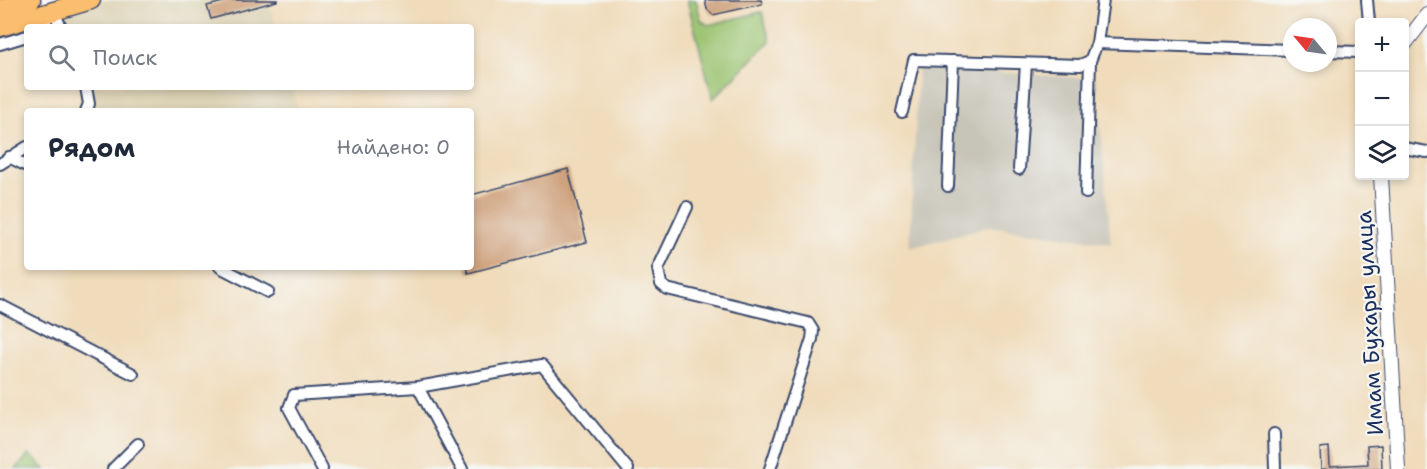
<!DOCTYPE html>
<html lang="ru">
<head>
<meta charset="utf-8">
<style>
  :root { --surface:#fff; --page:#f6f6f7; --text:#1f2937; --muted:#747a83; --line:#e0e1e3 }
  body { margin:0; font-family:"Shantell Sans",sans-serif; background:var(--page); color:var(--text) }
  .controls { position:absolute; right:18px; top:18px; display:grid; overflow:hidden; border-radius:6px; box-shadow:0 3px 9px #0003 }
  .controls button { width:54px; height:54px; display:grid; place-items:center; padding:0; border:0; border-bottom:2px solid var(--line); background:var(--surface); color:var(--text); font:30px sans-serif }
  .compass { position:absolute; left:1283px; top:18px; width:54px; height:54px; border-radius:50%; background:var(--surface); box-shadow:0 3px 9px #0003; rotate:299deg }
  .list { margin:0; padding:0; list-style:none }
  h2 { display:flex; justify-content:space-between; align-items:center; height:78px; margin:0; padding:0 24px; font-size:26px }
  h2 small { font-size:20px; font-weight:400; color:var(--muted) }
  .icon { flex:none; width:33px; height:33px; fill:none; stroke:currentColor; stroke-width:2; stroke-linecap:round; stroke-linejoin:round }
  .map { position:relative; flex:none; width:1427px; height:469px; overflow:hidden }
  .search { position:absolute; background:var(--surface); box-shadow:0 3px 9px #0003; left:24px; top:24px; width:450px; height:66px; display:flex; align-items:center; gap:15px; box-sizing:border-box; padding:0 21px; border-radius:6px; color:var(--muted); font-size:22px }
  .panel { position:absolute; background:var(--surface); box-shadow:0 3px 9px #0003; left:24px; top:108px; width:450px; height:162px; border-radius:6px }
  .map>svg:first-child { display:block }
</style>
</head>
<body>
<div class="map">
<svg width="1427" height="469" viewBox="0 0 1427 469">
  <rect width="100%" height="100%" fill="#f6f6f2"/>
  <filter id="ink" filterUnits="userSpaceOnUse"><feTurbulence type="fractalNoise" baseFrequency=".0167" numOctaves="2"/><feDisplacementMap in="SourceGraphic" scale="12" xChannelSelector="R" yChannelSelector="G"/><feConvolveMatrix kernelMatrix="1 2 1 2 8 2 1 2 1" color-interpolation-filters="sRGB"/></filter>
  <filter id="wash" filterUnits="userSpaceOnUse"><feTurbulence type="fractalNoise" baseFrequency=".008" numOctaves="4" result="noise"/><feDisplacementMap in="SourceGraphic" scale="24" xChannelSelector="R" yChannelSelector="G"/><feGaussianBlur stdDeviation="1.35" result="paint"/><feColorMatrix in="noise" values="0 0 0 0 0 0 0 0 0 0 0 0 0 0 0 0 0 1.4 0 .05"/><feComposite in="paint" operator="in"/></filter>
  <g filter="url(#wash)">
    <rect width="100%" height="100%" fill="#f0dbba"/>
    <g fill="#ddd3b6">
      <polygon points="41,0 231,0 208,6 211,19 269,3 276,27 57,27"/>
      <polygon points="81,87 292,87 298,111 90,111"/>
    </g>
    <polygon fill="#c7c4b8" points="918,67 1096,79 1111,243 989,226 910,248"/>
    <g fill="#9ac370" stroke="#5a7967" stroke-width="1.5">
      <polygon points="687,0 696,0 701,20 708,25 762,12 770,41 713,99"/>
      <polygon points="29,454 45,469 16,469"/>
    </g>
    <g id="blocks">
      <g fill="#cfa27e">
        <polygon points="231,0 277,0 277,1 211,19 207,6"/>
        <polygon points="705,0 761,0 762,4 713,15 707,9"/>
        <polygon points="568,169 587,242 468,273 466,267 471,267 471,195"/>
        <polygon points="1381,445 1382,469 1321,469 1320,448 1329,447 1330,466 1368,464 1367,446"/>
      </g>
    </g>
  </g>
  <g filter="url(#ink)">
    <use href="#blocks" fill-opacity="0" stroke="#3b496c" stroke-width="1.5"/>
    <g fill="none" stroke-linecap="round" stroke-linejoin="round">
      <defs>
        <g id="minor">
          <polyline points="1367,0 1369,22"/>
          <polyline points="54,12 61,27"/>
          <polyline points="46,27 46,14"/>
          <polyline points="1097,43 1292,50"/>
          <polyline points="0,44 27,36"/>
          <polyline points="1328,51 1360,52"/>
          <polyline points="86,111 89,104 86,87"/>
          <polyline points="902,112 914,60 1080,65 1090,61 1097,43 1103,0"/>
          <polyline points="1404,148 1427,152"/>
          <polyline points="9,157 27,166"/>
          <polyline points="0,164 27,147"/>
          <polyline points="1019,169 1026,64"/>
          <polyline points="948,186 953,61"/>
          <polyline points="1086,193 1090,61"/>
          <polyline points="687,207 658,269 661,284 667,289 808,323 813,331 812,339 770,469"/>
          <polyline points="220,267 268,292"/>
          <polyline points="0,305 133,374"/>
          <polyline points="418,387 462,469"/>
          <polyline points="1274,434 1275,469"/>
          <polyline points="113,469 138,444"/>
          <polyline points="322,469 289,408 294,395 418,387 542,365 628,469"/>
        </g>
        <g id="tertiary">
          <polyline points="1404,45 1427,15"/>
          <polyline points="1381,176 1398,469"/>
        </g>
        <g id="trunk">
          <polyline points="0,9 31,0"/>
          <polyline points="0,27 91,0"/>
        </g>
      </defs>
      <use href="#minor" stroke="#3b496c" stroke-width="14"/>
      <use href="#tertiary" stroke="#3b496c" stroke-width="16"/>
      <use href="#trunk" stroke="#3b496c" stroke-width="21"/>
      <use href="#minor" stroke="#fff" stroke-width="10"/>
      <use href="#tertiary" stroke="#fff" stroke-width="14"/>
      <use href="#trunk" stroke="#fbbd6e" stroke-width="18"/>
    </g>
  </g>
  <g text-anchor="middle" stroke-width="4.5" stroke-linejoin="round" paint-order="stroke">
    <g font-size="22" fill="#1b2f5e" stroke="#f6f6f2">
      <text transform="translate(1369 323) rotate(-93)" y="8">Имам Бухары улица</text>
    </g>
  </g>
</svg>
<div class="controls">
<button>+</button>
<button>−</button>
<button><svg class="icon" aria-label="layers" viewBox="0 0 24 24"><path d="M12 4l9 5-9 5-9-5zM3 14l9 5 9-5"/></svg></button>
</div>
<svg class="compass" viewBox="-18 -18 36 36"><path d="M0-13l5 13h-10z" fill="#e53935"/><path d="M0 13l5-13h-10z" fill="#747a83"/></svg>
<div class="search"><svg class="icon" aria-label="search" viewBox="0 0 24 24"><circle cx="10" cy="10" r="6"/><path d="M15 15l6 6"/></svg>Поиск</div>
<section class="panel">
<h2>Рядом<small>Найдено: 0</small></h2>
<ul class="list">
</ul>
</section>
</div>
</body>
</html>
